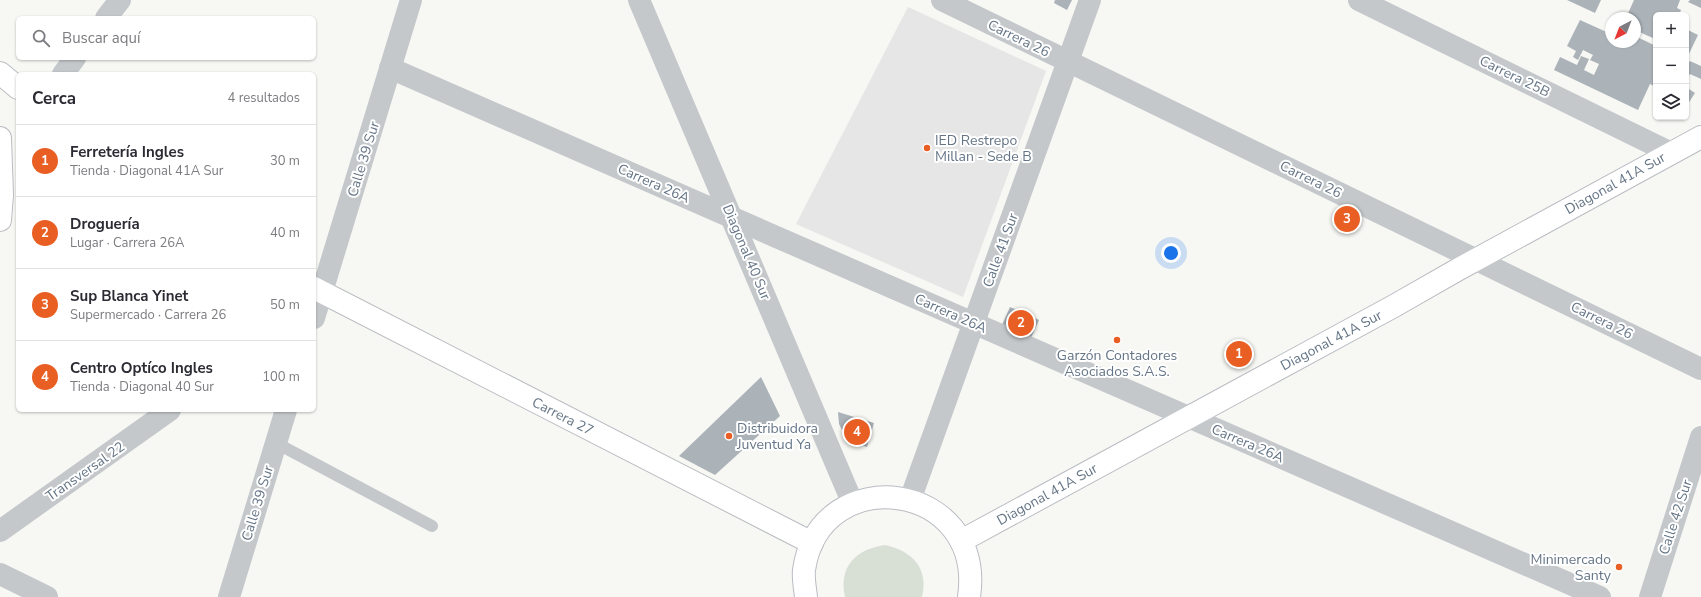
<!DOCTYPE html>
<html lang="es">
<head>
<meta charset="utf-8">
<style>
  :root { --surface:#fff; --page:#f7f7f7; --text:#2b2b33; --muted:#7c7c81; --line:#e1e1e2; --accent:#e85e23 }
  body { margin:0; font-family:"Nunito Sans",sans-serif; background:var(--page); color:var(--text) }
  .controls { position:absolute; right:12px; top:12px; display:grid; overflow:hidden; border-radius:6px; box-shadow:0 1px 3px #0004 }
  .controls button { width:36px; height:36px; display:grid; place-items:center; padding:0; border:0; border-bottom:1px solid var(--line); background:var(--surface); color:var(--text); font:20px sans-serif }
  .compass { position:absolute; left:1605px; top:12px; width:36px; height:36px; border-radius:50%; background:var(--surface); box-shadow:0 1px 3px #0004; rotate:222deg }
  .you { position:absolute; left:1171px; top:253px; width:14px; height:14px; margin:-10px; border:3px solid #fff; border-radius:50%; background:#1a73e8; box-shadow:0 0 0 6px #1a73e833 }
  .badge { display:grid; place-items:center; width:26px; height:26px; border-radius:50%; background:var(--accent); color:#fff; font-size:13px; font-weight:700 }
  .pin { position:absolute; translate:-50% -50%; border:2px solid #fff; box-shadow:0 1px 4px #0006 }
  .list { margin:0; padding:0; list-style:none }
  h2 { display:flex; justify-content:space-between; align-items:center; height:52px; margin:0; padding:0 16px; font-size:17px }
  h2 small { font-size:13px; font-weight:400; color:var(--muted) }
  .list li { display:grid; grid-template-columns:26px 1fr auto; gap:12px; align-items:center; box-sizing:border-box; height:72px; padding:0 16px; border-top:1px solid var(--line) }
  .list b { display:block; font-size:15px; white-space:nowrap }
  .list p { margin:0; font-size:13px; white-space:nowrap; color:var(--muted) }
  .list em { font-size:13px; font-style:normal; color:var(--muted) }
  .icon { flex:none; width:22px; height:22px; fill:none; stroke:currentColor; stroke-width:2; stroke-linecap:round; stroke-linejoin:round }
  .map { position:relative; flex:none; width:1701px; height:597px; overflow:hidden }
  .search { position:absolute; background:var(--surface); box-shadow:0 1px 3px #0004; left:16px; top:16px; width:300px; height:44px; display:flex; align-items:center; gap:10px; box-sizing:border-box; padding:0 14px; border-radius:6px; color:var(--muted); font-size:15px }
  .panel { position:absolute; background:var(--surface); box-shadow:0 1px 3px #0004; left:16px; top:72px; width:300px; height:340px; border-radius:6px }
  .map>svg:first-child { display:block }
</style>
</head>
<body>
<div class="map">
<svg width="1701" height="597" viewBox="0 0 1701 597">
  <rect width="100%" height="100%" fill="#f7f7f4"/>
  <polygon fill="#e5e6e5" points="908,7 1046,71 963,297 796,224"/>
  <path fill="#d8dfd5" d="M885,545C912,551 929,568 922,597H845C838,567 856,549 885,545Z"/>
  <g fill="#abb3b9">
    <polygon points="1055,0 1072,0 1067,10 1054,3"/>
    <polygon points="1567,0 1601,0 1595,13"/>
    <polygon points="1634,0 1680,0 1677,8 1681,10 1679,15 1656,15 1655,39 1635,30 1635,18 1626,18"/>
    <polygon points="1690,0 1701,0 1701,8 1688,2"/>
    <polygon points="1580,20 1611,34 1611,42 1635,42 1635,36 1656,46 1656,87 1650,84 1638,110 1554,70 1560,57 1577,65 1581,56 1589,59 1584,70 1594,75 1599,64 1590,60 1593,55 1583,50 1578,60 1573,57 1576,51 1567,46"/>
    <polygon points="1686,29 1698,35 1686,60"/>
    <polygon points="1690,61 1701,66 1701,79 1690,74 1686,80 1686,67"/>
    <polygon points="1686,87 1695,93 1686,107"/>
    <polygon points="1010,307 1039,320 1031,338 1002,325"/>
    <polygon points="761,377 780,416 715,475 679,456"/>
    <polygon points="838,412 874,423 867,447 847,440 839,424"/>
  </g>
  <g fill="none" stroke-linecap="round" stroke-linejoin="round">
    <defs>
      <g id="secondary">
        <polyline points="0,73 18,88"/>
        <polyline points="0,138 2,195 0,220"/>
        <polyline points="314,288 812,543"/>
        <polyline points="961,541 1394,306 1457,270 1701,137"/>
        <path d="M806,597C805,588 803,578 804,570C820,459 986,481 969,597"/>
      </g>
    </defs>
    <use href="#secondary" stroke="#b9bdc2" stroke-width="24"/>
    <polyline stroke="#c4c8cb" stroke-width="12" points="276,443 432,526"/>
    <g stroke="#c4c8cb" stroke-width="22">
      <polyline points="639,0 853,504"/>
      <polyline points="942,0 1701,369"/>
      <polyline points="1359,0 1671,153"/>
      <polyline points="106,18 120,0"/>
      <polyline points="390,68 1600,597"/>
      <polyline points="63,74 75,58"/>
      <polyline points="314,318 411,0"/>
      <polyline points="910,500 1090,0"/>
      <polyline points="0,531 170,410"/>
      <polyline points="0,574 47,597"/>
      <polyline points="229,597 286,410"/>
      <polyline points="1650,597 1701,437"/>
    </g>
    <use href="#secondary" stroke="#fff" stroke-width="22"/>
  </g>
  <g fill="#e85e23" stroke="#fff" stroke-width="1.5">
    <circle cx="927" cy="148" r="4"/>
    <circle cx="1117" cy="340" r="4"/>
    <circle cx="729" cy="436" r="4"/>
    <circle cx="1619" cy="567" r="4"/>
  </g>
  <g text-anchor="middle" stroke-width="4" stroke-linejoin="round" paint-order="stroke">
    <g font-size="14" fill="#657586" stroke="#fff">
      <text transform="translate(1019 38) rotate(26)" y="5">Carrera 26</text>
      <text transform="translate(1515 76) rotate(26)" y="5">Carrera 25B</text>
      <text transform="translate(363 159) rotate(-73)" y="5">Calle 39 Sur</text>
      <text transform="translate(1311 179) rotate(26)" y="5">Carrera 26</text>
      <text transform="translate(654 183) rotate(24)" y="5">Carrera 26A</text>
      <text transform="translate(1615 183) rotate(-29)" y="5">Diagonal 41A Sur</text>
      <text transform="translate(1000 250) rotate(-70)" y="5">Calle 41 Sur</text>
      <text transform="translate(747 252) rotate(67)" y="5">Diagonal 40 Sur</text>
      <text transform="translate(951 313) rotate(24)" y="5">Carrera 26A</text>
      <text transform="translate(1602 320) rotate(26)" y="5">Carrera 26</text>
      <text transform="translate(1331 340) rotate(-28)" y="5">Diagonal 41A Sur</text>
      <text transform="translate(563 416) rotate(27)" y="5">Carrera 27</text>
      <text transform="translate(1248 443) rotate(23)" y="5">Carrera 26A</text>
      <text transform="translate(85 471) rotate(-35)" y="5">Transversal 22</text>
      <text transform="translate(1047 494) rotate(-29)" y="5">Diagonal 41A Sur</text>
      <text transform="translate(257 503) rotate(-73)" y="5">Calle 39 Sur</text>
      <text transform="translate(1675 517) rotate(-72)" y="5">Calle 42 Sur</text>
    </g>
    <g font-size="14" fill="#657586" stroke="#fff" text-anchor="start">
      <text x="935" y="145">IED Restrepo<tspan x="935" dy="16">Millan - Sede B</tspan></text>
      <text x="1117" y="360" text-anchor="middle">Garzón Contadores<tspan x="1117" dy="16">Asociados S.A.S.</tspan></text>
      <text x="737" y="433">Distribuidora<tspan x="737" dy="16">Juventud Ya</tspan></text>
      <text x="1611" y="564" text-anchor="end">Minimercado<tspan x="1611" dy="16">Santy</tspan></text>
    </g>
  </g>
</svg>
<div class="controls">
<button>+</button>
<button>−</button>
<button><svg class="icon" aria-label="layers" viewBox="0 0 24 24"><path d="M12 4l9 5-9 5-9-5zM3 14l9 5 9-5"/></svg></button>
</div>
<svg class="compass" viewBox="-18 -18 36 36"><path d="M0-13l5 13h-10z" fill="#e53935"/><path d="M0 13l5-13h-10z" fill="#7c7c81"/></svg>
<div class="you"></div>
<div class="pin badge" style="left:1239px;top:354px">1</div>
<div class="pin badge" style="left:1021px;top:323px">2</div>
<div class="pin badge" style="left:1347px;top:219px">3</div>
<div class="pin badge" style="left:857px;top:432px">4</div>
<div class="search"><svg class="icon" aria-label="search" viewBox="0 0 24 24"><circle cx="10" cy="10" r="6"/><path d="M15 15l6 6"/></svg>Buscar aquí</div>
<section class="panel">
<h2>Cerca<small>4 resultados</small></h2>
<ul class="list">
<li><span class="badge">1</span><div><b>Ferretería Ingles</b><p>Tienda · Diagonal 41A Sur</p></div><em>30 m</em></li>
<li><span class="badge">2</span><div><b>Droguería</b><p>Lugar · Carrera 26A</p></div><em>40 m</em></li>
<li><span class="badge">3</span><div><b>Sup Blanca Yinet</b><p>Supermercado · Carrera 26</p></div><em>50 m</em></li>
<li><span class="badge">4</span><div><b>Centro Optíco Ingles</b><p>Tienda · Diagonal 40 Sur</p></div><em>100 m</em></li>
</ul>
</section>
</div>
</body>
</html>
